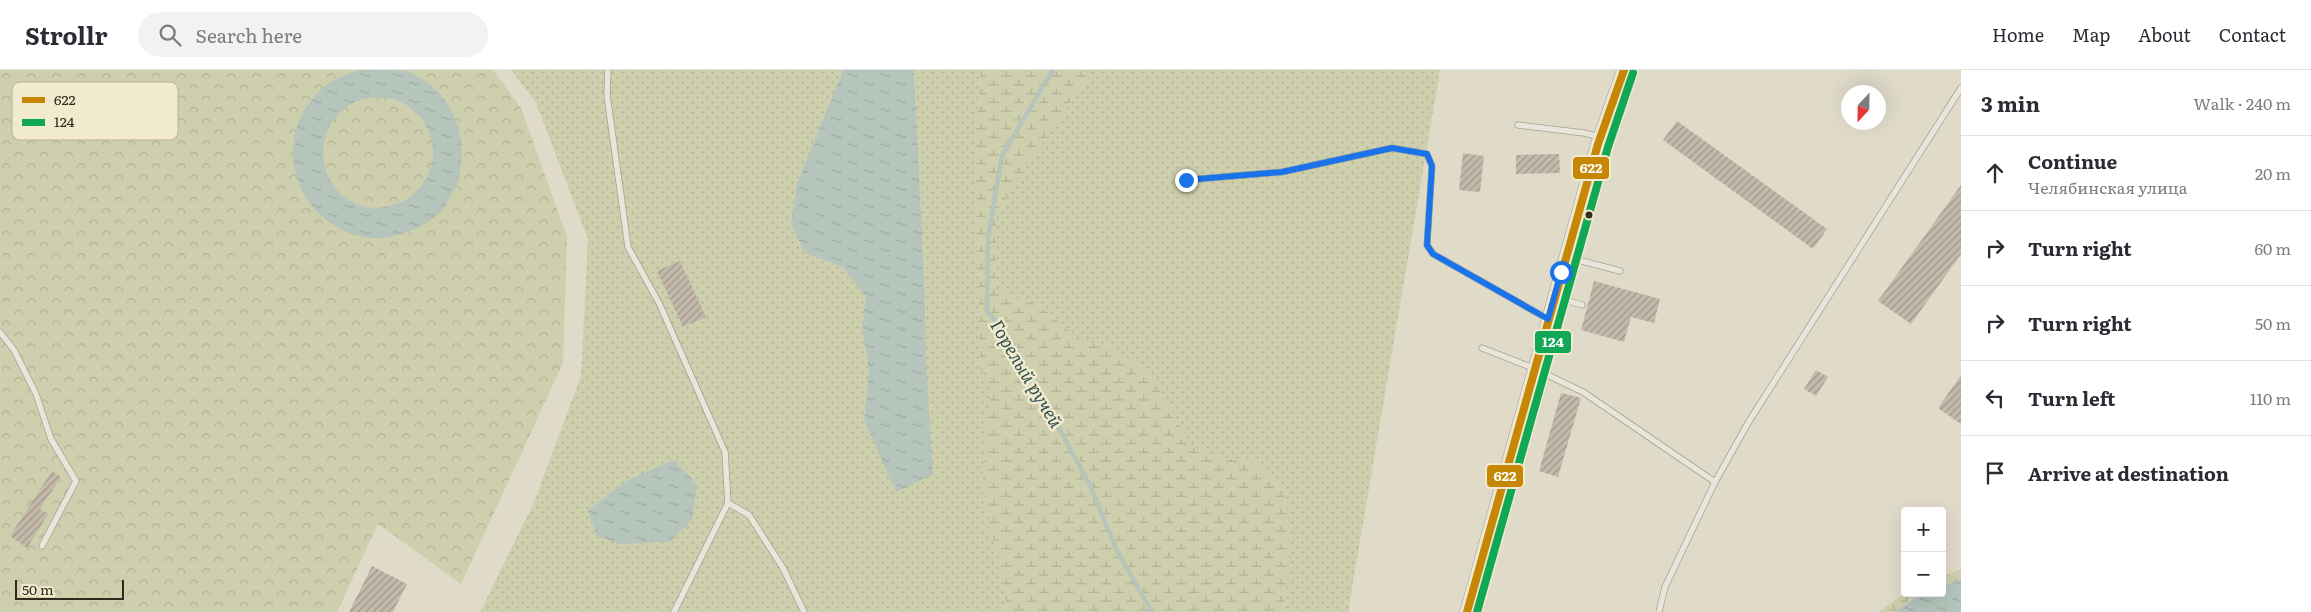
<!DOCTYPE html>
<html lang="en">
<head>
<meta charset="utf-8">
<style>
  :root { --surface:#fff; --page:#f2f2f3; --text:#2b2b33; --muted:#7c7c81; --line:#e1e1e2 }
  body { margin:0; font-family:Literata,serif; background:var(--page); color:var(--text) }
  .controls { position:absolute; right:15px; bottom:15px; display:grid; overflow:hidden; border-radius:5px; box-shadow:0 5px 20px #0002 }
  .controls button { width:45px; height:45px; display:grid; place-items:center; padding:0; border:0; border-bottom:1px solid var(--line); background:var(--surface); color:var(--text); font:25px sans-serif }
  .compass { position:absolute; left:1841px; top:15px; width:45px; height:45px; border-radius:50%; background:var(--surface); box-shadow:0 5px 20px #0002; rotate:202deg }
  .scale { position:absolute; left:15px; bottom:12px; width:109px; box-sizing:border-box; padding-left:5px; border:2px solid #32291d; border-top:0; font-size:14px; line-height:18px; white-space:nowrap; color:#32291d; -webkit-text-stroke:4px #f2eacf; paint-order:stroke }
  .stop { position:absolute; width:15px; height:15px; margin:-11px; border:4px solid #1a73e8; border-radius:50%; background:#fff }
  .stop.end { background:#1a73e8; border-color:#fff; box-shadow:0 1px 5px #0008 }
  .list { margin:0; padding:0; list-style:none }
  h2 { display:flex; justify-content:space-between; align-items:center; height:65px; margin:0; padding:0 20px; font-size:21px }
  h2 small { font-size:16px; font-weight:400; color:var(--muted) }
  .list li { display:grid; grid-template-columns:32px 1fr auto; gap:15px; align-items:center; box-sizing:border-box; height:75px; padding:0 20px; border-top:1px solid var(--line) }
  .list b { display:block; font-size:19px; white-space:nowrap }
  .list p { margin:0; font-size:16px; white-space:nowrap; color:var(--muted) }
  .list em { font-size:16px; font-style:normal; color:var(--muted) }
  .icon { flex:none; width:28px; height:28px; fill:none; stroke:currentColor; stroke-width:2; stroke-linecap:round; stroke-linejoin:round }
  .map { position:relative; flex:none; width:1961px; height:542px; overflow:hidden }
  header { display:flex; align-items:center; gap:30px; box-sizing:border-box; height:70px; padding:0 25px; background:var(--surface); border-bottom:1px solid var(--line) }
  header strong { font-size:24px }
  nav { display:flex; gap:28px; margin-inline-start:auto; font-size:18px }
  .search { width:350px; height:45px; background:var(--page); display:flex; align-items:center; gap:12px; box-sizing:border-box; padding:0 18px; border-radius:28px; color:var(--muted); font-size:19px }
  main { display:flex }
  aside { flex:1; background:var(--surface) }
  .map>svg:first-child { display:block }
</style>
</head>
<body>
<header>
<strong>Strollr</strong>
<div class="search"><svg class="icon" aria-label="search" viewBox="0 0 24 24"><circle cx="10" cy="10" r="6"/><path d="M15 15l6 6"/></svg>Search here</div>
<nav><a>Home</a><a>Map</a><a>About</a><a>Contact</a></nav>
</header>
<main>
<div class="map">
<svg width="1961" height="542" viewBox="0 0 1961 542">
  <defs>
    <pattern id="green-dots" width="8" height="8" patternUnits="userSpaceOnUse" patternTransform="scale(1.25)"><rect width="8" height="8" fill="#cdcfad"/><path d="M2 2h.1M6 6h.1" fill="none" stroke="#b0b294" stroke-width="1.8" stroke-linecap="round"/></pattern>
    <pattern id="forest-crowns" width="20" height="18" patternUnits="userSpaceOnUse" patternTransform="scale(1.25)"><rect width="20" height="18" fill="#cdcfad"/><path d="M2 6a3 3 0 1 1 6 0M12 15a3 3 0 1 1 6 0" fill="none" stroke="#b0b294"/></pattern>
    <pattern id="wetland-marsh" width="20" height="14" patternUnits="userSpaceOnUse" patternTransform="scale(1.25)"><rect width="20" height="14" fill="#cdcfad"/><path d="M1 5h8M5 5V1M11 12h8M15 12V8" fill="none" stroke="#b0b294"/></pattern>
    <pattern id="water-ripples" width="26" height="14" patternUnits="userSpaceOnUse" patternTransform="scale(1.25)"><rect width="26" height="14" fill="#b5c5bc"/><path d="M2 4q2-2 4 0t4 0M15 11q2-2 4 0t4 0" fill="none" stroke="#9ca9a1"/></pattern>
    <pattern id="building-hatch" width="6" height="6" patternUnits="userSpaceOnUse" patternTransform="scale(1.25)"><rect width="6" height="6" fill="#c3baab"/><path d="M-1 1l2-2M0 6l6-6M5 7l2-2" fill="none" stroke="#9f978b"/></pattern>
  </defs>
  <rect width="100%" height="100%" fill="#e0dbc9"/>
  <g fill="url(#green-dots)">
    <polygon points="511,0 843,0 797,113 805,183 843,197 866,227 862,257 869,300 864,350 926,293 925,224 914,0 981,0 975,72 980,299 991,316 982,416 1008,542 480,542 533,435 581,306 588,169 536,33"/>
    <polygon points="1093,0 1440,0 1348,542 1283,542 1291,489 1285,421 1252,391 1215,387 1191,376 1153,309 1111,275 1084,273 1038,235 996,220 997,147 1013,114"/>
  </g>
  <polygon fill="url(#forest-crowns)" points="0,0 493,0 521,38 567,167 563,293 461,514 378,454 337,542 0,542"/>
  <g fill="url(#wetland-marsh)">
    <polygon points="981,0 1093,0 1013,114 997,147 996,220 1038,235 1084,273 1111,275 1153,309 1191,376 1215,387 1252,391 1285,421 1291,489 1283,542 1008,542 982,416 991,316 980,299 975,72"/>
    <polygon points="1961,499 1961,509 1942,516 1942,507"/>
    <polygon points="1906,523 1925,523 1910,529 1897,542 1878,542"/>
  </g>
  <g fill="url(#water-ripples)" fill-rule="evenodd">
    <path d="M360,0C374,0 392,0 406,1C444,14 467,56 461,94C460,102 460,109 456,116C452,123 448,132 443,139C433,151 415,160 401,164C395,165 388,168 382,168C316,171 271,98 304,41C318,18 334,7 360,0ZM375,27C382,28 391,28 397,30C428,43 443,80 426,109C417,123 406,132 390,136C328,152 296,64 353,33C359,29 368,29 375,27Z"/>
    <polygon points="843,0 914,0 925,224 926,293 933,404 896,422 864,350 869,300 862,257 866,227 843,197 805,183 791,154 797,113"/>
    <polygon points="674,390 697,414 692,450 670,472 620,474 596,465 588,441 626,411"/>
    <path d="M1961,509V542H1897C1913,527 1920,523 1942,523V516Z"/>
  </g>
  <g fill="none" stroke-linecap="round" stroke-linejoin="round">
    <polyline stroke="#b5c5bc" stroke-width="4.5" points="1053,0 1002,85 988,168 987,241 1011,271 1090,415 1116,479 1152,542"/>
  </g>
  <g fill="url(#building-hatch)">
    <polygon points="1677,51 1827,159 1813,179 1663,70"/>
    <polygon points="1463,83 1484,86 1480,122 1459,120"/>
    <polygon points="1559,84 1560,103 1516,104 1516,85"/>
    <polygon points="1961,115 1961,184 1911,254 1878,231"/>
    <polygon points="680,191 706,247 683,257 657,201"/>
    <polygon points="1594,211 1660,229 1654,253 1631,247 1624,272 1581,260"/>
    <polygon points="1816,300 1828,307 1816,326 1804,319"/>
    <polygon points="1961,305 1961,354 1938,338"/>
    <polygon points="1561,323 1581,328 1558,407 1539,401"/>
    <polygon points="52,401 61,407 40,439 48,444 27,478 10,466"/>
    <polygon points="372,496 407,514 393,542 349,542"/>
  </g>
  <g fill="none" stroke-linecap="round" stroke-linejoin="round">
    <defs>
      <g id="service">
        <polyline points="608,0 607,25 628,177 659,233 725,382 728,433 674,542"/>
        <polyline points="1518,55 1584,63 1600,67"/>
        <polyline points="1186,110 1282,102 1392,78 1427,84 1432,96 1427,175 1433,184 1548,249"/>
        <polyline points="1567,187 1620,201"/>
        <polyline points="1555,227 1582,235"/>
        <polyline points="0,262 14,280 36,324 51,369 76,411 42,476"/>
        <polyline points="1482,278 1533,298 1583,322 1715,412"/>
        <polyline points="728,433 749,445 783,498 804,542"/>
        <polyline points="1659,542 1665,517 1715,412 1748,353 1961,18"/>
      </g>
      <polyline id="tertiary" points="1467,542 1598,74 1624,0"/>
    </defs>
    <use href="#service" stroke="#a5a093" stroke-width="7"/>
    <use href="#tertiary" stroke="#a5a093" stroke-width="15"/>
    <use href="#service" stroke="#e8e5db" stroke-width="5.5"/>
    <use href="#tertiary" stroke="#e8e5db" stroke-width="14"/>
    <defs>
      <polyline id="bus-1" points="1467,542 1598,74 1624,0"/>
      <polyline id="bus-2" points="1477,542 1608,77 1633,3"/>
    </defs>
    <use href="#bus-1" stroke="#f2eacf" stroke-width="11"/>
    <use href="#bus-2" stroke="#f2eacf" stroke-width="11"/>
    <use href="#bus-1" stroke="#c68707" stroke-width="8"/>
    <use href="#bus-2" stroke="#10a855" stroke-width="8"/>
  </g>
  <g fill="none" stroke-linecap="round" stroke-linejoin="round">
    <polyline stroke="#1a73e8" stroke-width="6" points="1186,110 1282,102 1392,78 1427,84 1432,96 1427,175 1433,184 1548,249 1561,202"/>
  </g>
  <circle fill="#32291d" stroke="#f2eacf" stroke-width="2" cx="1589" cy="145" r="4.5"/>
  <g text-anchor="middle" stroke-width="5" stroke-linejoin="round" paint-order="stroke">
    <g font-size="18" font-style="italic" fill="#2d5050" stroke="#f2eacf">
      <text transform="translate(1026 304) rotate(59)" y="6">Горелый ручей</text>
    </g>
  </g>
  <rect x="12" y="12" width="166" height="58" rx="8" fill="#f2eacf" stroke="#b8b09a" stroke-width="1"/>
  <rect x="22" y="27" width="23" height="6" fill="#c68707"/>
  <rect x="22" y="49" width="23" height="7" fill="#10a855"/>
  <g font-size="14" fill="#32291d">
    <text x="54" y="35">622</text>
    <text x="54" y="57">124</text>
  </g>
  <g stroke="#f2eacf" stroke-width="2">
    <rect x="1572" y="86" width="38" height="24" rx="5" fill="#c68707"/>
    <rect x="1534" y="260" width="38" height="24" rx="5" fill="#10a855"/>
    <rect x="1486" y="394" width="38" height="24" rx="5" fill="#c68707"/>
  </g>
  <g font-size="14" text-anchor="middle" font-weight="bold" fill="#fff">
    <text x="1591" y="103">622</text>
    <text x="1553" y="277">124</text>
    <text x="1505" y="411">622</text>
  </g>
</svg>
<div class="controls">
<button>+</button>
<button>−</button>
</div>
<svg class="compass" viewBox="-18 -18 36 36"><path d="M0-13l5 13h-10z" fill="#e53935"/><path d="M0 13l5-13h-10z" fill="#7c7c81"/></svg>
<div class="scale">50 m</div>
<div class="stop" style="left:1561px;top:202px"></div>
<div class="stop end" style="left:1186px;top:110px"></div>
</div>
<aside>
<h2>3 min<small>Walk · 240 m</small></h2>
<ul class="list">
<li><svg class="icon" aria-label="ahead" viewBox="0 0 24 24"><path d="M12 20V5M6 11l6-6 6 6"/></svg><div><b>Continue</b><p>Челябинская улица</p></div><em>20 m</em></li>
<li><svg class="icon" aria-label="right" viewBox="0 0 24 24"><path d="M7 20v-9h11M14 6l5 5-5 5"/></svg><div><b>Turn right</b></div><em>60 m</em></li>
<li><svg class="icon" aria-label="right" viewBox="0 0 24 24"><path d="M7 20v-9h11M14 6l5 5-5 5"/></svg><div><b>Turn right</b></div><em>50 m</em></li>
<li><svg class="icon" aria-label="left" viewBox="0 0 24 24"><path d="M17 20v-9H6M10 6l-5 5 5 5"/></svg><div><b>Turn left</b></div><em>110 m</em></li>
<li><svg class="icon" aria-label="arrive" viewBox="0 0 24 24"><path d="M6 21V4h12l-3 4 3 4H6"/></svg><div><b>Arrive at destination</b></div></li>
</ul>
</aside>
</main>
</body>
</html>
